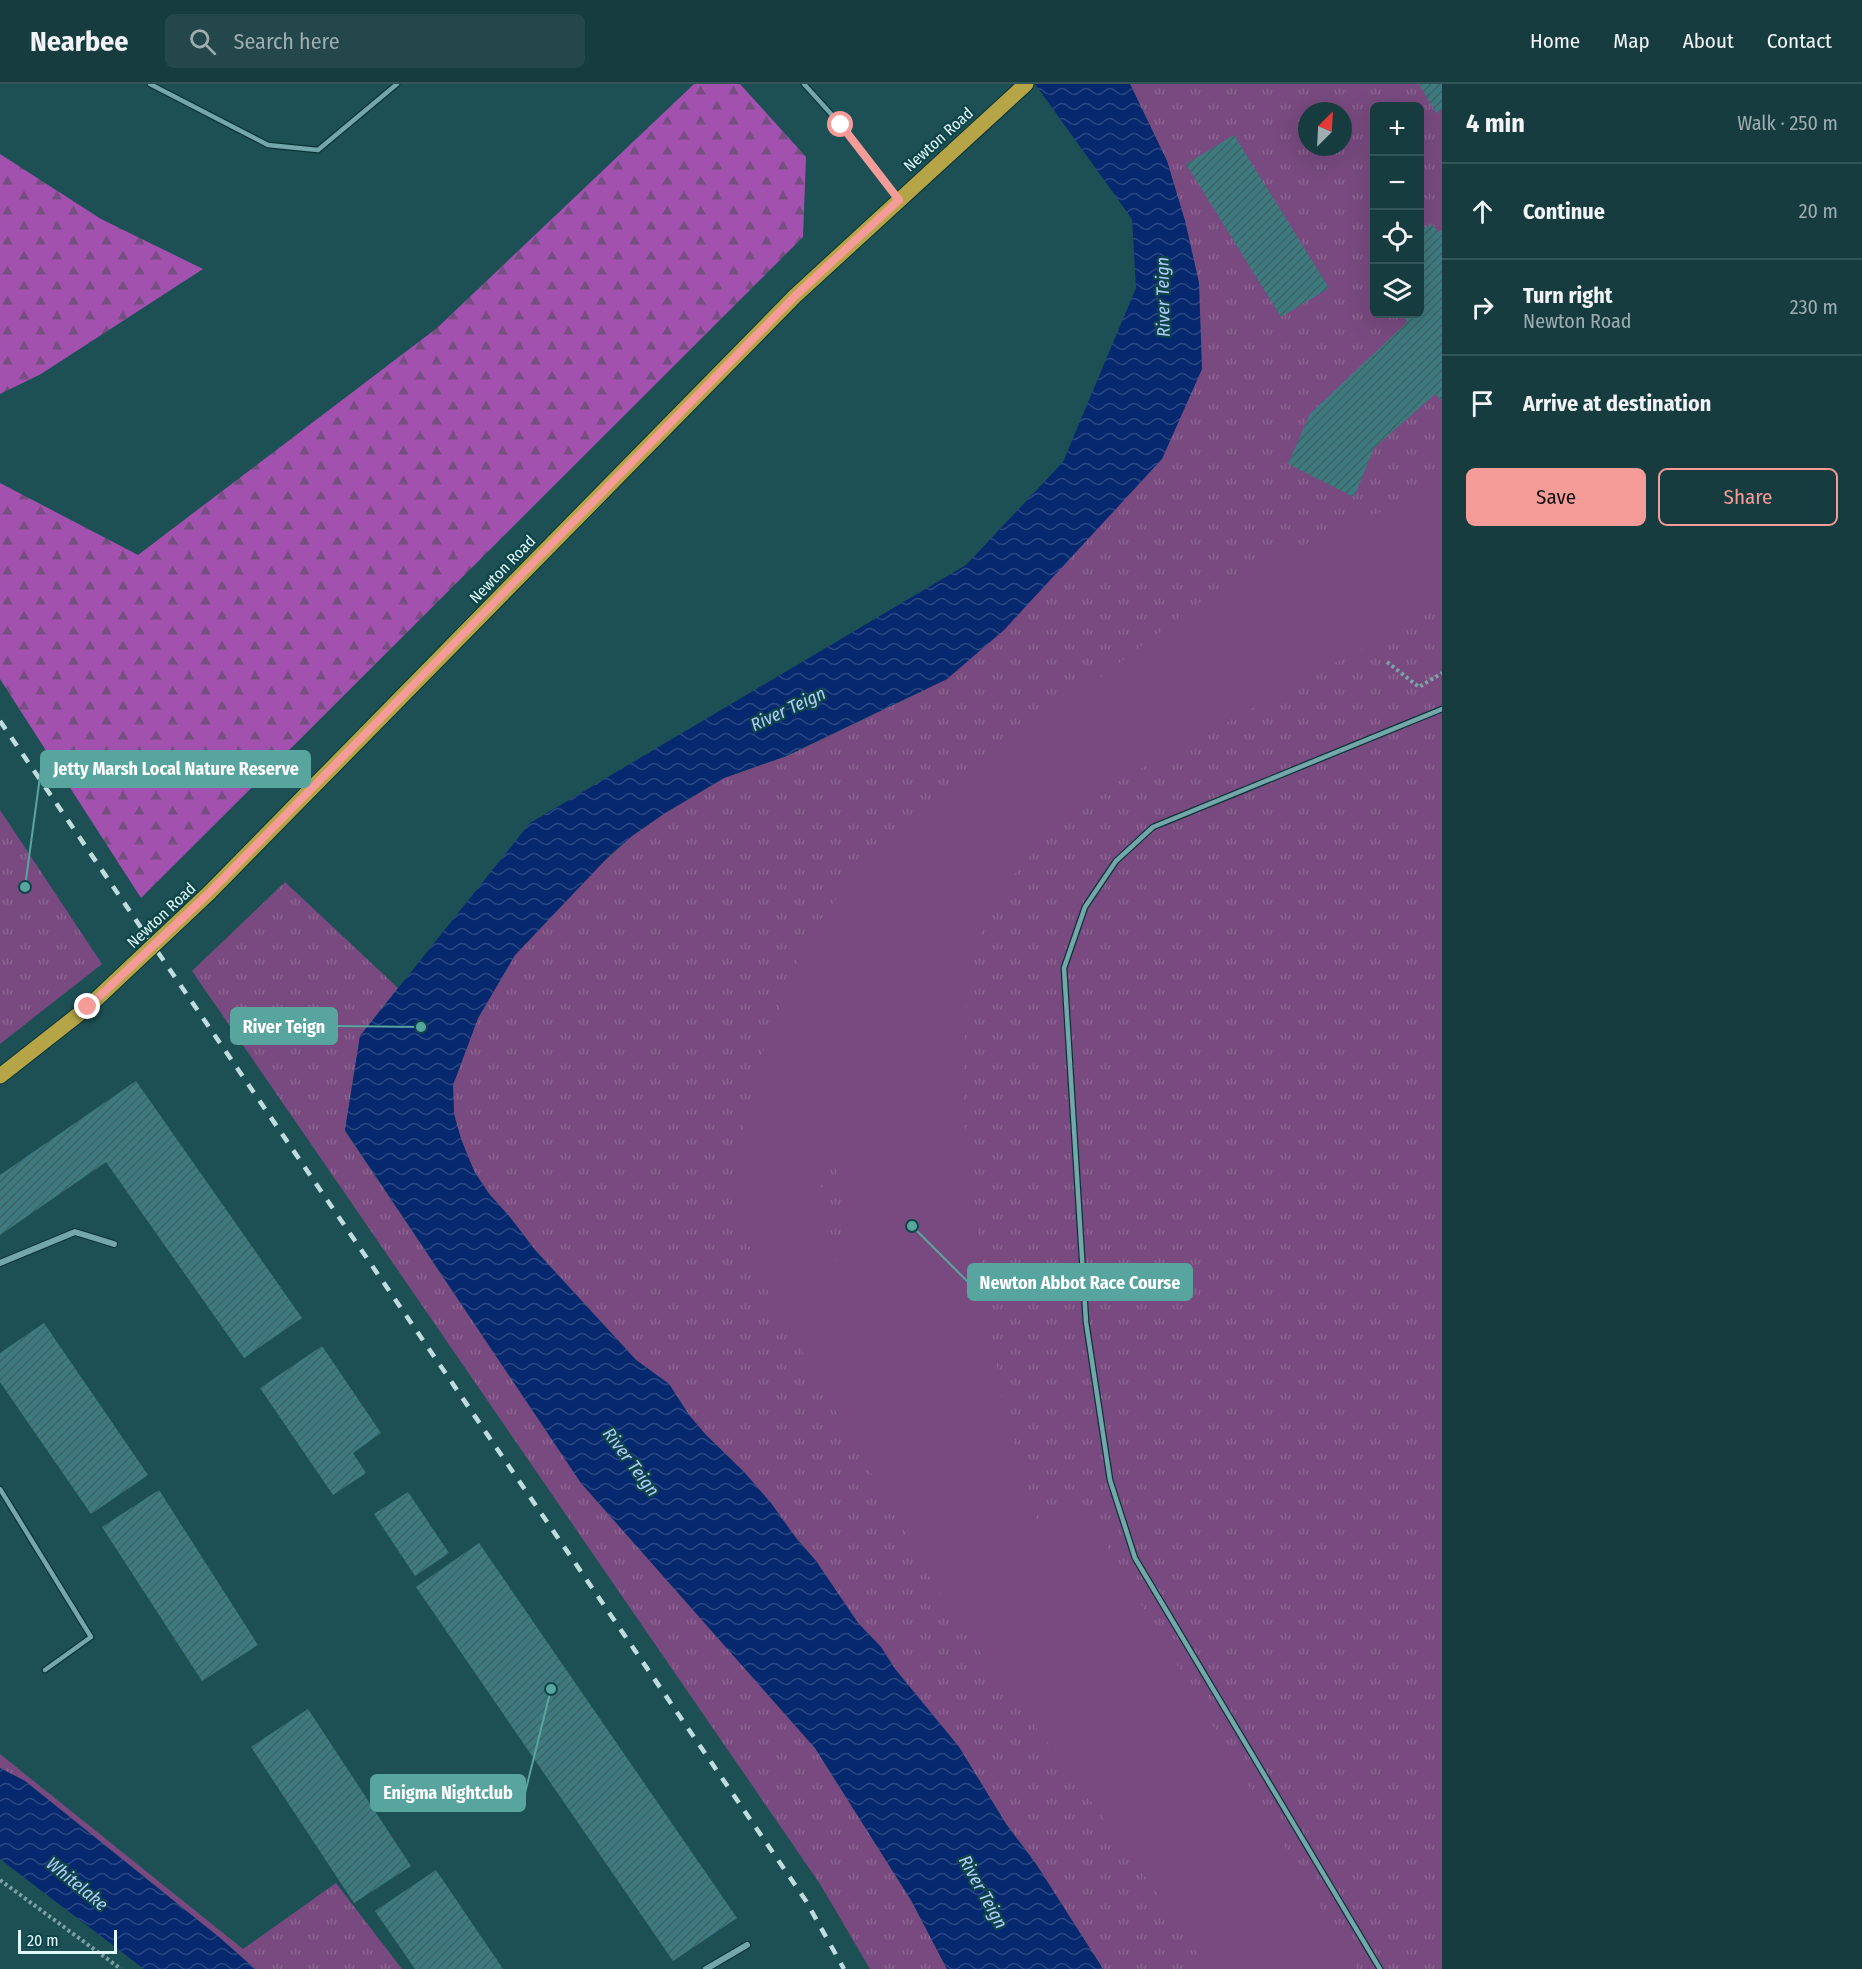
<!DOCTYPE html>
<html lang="en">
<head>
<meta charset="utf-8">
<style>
  :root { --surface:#163c3f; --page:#23474a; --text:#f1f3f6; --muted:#9eadb0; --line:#355659; --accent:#f59b98 }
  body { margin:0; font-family:"Fira Sans Condensed",sans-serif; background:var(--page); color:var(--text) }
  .controls { position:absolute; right:18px; top:18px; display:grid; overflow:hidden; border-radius:9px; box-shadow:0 6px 24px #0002 }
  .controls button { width:54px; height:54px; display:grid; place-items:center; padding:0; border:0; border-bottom:2px solid var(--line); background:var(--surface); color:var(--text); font:30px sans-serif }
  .compass { position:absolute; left:1298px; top:18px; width:54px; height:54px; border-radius:50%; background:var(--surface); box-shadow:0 6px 24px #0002; rotate:24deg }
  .scale { position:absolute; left:18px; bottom:15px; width:99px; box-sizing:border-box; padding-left:6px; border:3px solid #dff9fb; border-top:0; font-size:16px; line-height:21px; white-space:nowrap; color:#dff9fb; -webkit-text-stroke:4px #0f4549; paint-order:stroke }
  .stop { position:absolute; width:18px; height:18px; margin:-14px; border:4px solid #f59b98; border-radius:50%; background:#fff }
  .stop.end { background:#f59b98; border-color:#fff; box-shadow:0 2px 6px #0008 }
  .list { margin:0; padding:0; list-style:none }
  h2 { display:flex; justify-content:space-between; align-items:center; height:78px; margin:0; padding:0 24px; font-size:26px }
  h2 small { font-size:20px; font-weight:400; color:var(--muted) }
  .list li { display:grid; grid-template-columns:39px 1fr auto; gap:18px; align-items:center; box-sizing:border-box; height:96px; padding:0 24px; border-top:2px solid var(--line) }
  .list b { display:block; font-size:22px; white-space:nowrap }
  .list p { margin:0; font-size:20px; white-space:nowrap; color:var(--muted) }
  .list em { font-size:20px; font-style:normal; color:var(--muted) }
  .actions { display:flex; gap:12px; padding:18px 24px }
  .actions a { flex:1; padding:14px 0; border:2px solid var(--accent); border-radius:9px; text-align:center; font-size:21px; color:var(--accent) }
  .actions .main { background:var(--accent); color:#111 }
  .icon { flex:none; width:33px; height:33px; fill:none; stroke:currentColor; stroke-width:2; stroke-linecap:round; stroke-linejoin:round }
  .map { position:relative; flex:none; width:1442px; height:1885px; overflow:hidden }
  header { display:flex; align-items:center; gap:36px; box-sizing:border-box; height:84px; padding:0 30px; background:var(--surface); border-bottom:2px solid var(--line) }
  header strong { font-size:28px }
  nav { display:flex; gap:33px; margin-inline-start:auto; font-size:21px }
  .search { width:420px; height:54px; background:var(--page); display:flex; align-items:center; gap:15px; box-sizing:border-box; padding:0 21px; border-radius:9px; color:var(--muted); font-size:22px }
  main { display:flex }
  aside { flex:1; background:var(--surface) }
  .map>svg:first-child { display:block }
</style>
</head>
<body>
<header>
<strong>Nearbee</strong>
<div class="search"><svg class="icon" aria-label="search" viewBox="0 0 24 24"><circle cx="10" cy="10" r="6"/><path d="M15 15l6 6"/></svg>Search here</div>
<nav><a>Home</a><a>Map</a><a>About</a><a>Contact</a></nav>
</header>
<main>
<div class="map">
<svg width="1442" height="1885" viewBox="0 0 1442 1885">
  <defs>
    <pattern id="grass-tufts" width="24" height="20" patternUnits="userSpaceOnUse" patternTransform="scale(1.5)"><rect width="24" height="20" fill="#784a7f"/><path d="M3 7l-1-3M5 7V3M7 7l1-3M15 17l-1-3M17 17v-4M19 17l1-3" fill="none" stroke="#8b6592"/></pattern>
    <pattern id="forest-firs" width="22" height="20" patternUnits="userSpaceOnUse" patternTransform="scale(1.5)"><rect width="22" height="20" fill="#a251ae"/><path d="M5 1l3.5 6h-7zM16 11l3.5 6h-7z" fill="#774e81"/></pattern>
    <pattern id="water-waves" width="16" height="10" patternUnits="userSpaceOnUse" patternTransform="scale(1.5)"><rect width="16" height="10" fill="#06286f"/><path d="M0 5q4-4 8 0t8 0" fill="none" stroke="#2a4884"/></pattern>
    <pattern id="building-hatch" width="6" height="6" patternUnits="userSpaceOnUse" patternTransform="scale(1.5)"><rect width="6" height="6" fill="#3d7b80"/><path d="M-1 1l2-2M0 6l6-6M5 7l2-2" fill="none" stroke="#406366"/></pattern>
  </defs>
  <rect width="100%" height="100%" fill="#1d5054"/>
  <g fill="url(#grass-tufts)" fill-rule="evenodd">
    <path d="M1130,0H1442V1885H1103L1036,1780L1006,1740L959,1663L895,1585L881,1563L858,1539L816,1477L796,1454L745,1389L705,1350L689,1331L669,1300L636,1276L535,1166L509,1132L489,1110L474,1087L461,1055L454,1030L453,1001L478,934L515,871L600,781L632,752L665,729L724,694L787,672L947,595L1199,199L1185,137L1167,77ZM1374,22H1420V230H1374ZM1307,27H1343V63H1307Z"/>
    <polygon points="0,726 102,880 0,960"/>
    <polygon points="285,798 398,904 360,952 345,1047 581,1399 815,1664 911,1816 947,1885 870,1885 820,1800 192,887"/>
    <polygon points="0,1670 243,1865 336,1799 402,1885 255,1885 220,1854 25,1697 0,1684"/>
  </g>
  <g fill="url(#forest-firs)">
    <polygon points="694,0 740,0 806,73 803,153 141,814 0,595 0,399 138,471 437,244"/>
    <polygon points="0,70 101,135 203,185 41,290 0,310"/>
  </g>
  <path fill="#784a7f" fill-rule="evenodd" d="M1442,401V521L1122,695L1038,761L993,818L967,883L963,1029L987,1222L1006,1335L1037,1436L1080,1417L1357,1885H1208L1133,1774L948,1524L772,1215L743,1147L731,1099L759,978L805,857L857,786L959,700L1197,520L1274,474ZM824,1063C847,1096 856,1144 837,1181L821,1101Z"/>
  <g fill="url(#water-waves)">
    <polygon points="1035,0 1130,0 1167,77 1185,137 1199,199 1202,285 1162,375 1004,546 947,595 786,672 724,694 665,729 632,752 611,770 515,871 478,934 453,1001 454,1030 461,1055 474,1087 489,1110 509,1132 535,1166 636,1276 669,1300 689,1331 705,1350 745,1389 771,1419 796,1454 816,1477 858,1539 881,1563 895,1585 959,1663 1006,1740 1036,1780 1103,1885 947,1885 911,1816 815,1664 581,1399 345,1046 360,952 530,739 966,481 1063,378 1136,204 1132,135"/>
    <polygon points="0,1684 25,1697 220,1854 255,1885 144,1885 0,1775"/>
  </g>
  <g fill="url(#building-hatch)">
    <polygon points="1419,0 1442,0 1442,25 1436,29"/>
    <polygon points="1234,51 1329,204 1281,233 1186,80"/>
    <polygon points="1432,140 1438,148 1442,146 1442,317 1435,310 1374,364 1354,413 1288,380 1310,330 1407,238 1403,230 1420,230 1420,146"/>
    <polygon points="136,997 302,1234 244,1274 106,1078 0,1151 0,1091"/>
    <polygon points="44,1239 148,1391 91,1430 0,1298 0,1269"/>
    <polygon points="322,1262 381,1349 353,1369 366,1389 333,1411 260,1304"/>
    <polygon points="159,1406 258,1561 202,1597 102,1443"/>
    <polygon points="408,1408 449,1469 415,1492 374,1430"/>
    <polygon points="479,1459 737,1834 673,1877 416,1503"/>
    <polygon points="308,1625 411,1782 354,1819 251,1663"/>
    <polygon points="436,1786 503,1885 415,1885 375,1827"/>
  </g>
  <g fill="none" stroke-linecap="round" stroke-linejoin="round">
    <defs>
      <g id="lane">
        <polyline points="150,0 268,61 318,66 397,0"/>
        <polyline points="804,0 841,41 897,114"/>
        <polyline points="0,1405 91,1553 45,1586"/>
        <polyline points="1380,1885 1135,1474 1110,1396 1086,1238 1064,884 1085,823 1116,777 1153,743 1442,625"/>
      </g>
      <g id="street">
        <polyline points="0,1179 75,1148 114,1160"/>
        <polyline points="706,1885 747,1861"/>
      </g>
      <g id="primary">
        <polyline points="209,809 795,212 1026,0"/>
        <polyline points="0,992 88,923"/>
      </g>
    </defs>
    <use href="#lane" stroke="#0c3437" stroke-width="7"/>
    <use href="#street" stroke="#0c3437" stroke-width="8"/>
    <use href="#primary" stroke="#0c3437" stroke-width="17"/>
    <g stroke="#7ba2a5" stroke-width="4" stroke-dasharray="3 3" stroke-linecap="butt">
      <polyline points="1387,578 1419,603 1442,589"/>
      <polyline points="0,1796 121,1885"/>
    </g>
    <use href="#lane" stroke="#74a7ab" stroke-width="4.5"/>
    <use href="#street" stroke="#74a7ab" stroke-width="6"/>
    <use href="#primary" stroke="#b5a546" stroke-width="15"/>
    <polyline stroke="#bfdde0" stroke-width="4.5" stroke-dasharray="10 10" stroke-linecap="butt" points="0,637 806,1817 844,1885"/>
    <defs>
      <polyline id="primary-bridge" points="88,923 209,809"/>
    </defs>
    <use href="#primary-bridge" stroke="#0c3437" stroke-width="17" stroke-linecap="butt"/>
    <use href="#primary-bridge" stroke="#b5a546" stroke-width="15"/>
  </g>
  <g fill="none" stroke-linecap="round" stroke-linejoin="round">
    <polyline stroke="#f59b98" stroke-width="8" points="88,923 209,809 795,212 899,116 841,41"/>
  </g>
  <g text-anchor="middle" stroke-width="4.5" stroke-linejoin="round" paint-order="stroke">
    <g font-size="16" fill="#dff9fb" stroke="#0f4549">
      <text transform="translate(938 55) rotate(-42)" y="6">Newton Road</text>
      <text transform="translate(502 485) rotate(-46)" y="6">Newton Road</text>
      <text transform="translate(161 831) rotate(-43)" y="6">Newton Road</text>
    </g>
    <g font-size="18" font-style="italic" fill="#b1ccfe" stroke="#0f4549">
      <text transform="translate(1163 213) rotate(-91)" y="6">River Teign</text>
      <text transform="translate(788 625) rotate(-25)" y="6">River Teign</text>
      <text transform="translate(631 1378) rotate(53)" y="6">River Teign</text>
      <text transform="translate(77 1800) rotate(39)" y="6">Whitelake</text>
      <text transform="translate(983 1808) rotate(61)" y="6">River Teign</text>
    </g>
  </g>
  <path fill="none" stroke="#58a49f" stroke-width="2" d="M25 803L41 685M421 943L337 942M912 1142L968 1198M551 1605L525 1709"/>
  <g fill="#58a49f" stroke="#0f4549" stroke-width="2">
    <circle cx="25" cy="803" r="6"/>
    <circle cx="421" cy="943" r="6"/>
    <circle cx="912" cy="1142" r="6"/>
    <circle cx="551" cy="1605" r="6"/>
  </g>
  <g fill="#58a49f" stroke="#58a49f" stroke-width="2">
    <rect x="41" y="667" width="269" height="36" rx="6"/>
    <rect x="231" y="924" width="106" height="36" rx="6"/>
    <rect x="968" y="1180" width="224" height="36" rx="6"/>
    <rect x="371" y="1691" width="154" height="36" rx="6"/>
  </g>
  <g font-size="18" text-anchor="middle" font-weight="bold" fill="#fff">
    <text x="176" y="691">Jetty Marsh Local Nature Reserve</text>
    <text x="284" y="949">River Teign</text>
    <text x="1080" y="1205">Newton Abbot Race Course</text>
    <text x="448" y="1715">Enigma Nightclub</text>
  </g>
</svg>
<div class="controls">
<button>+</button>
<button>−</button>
<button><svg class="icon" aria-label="locate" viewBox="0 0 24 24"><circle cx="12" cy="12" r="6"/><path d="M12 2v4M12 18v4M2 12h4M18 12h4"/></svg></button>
<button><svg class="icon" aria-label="layers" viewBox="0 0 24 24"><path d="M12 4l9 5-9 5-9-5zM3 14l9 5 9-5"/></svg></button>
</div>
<svg class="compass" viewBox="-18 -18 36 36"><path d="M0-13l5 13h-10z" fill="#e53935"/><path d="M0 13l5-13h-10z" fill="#9eadb0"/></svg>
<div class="scale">20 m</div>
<div class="stop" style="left:841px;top:41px"></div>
<div class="stop end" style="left:88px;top:923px"></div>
</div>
<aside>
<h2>4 min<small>Walk · 250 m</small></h2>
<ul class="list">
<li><svg class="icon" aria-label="ahead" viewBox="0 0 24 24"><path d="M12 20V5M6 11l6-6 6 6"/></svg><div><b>Continue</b></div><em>20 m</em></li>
<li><svg class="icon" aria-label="right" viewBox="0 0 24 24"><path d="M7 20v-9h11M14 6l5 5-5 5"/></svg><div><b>Turn right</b><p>Newton Road</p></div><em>230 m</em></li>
<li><svg class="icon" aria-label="arrive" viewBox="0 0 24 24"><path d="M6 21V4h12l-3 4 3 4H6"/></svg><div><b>Arrive at destination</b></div></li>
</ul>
<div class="actions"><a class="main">Save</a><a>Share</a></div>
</aside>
</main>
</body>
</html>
